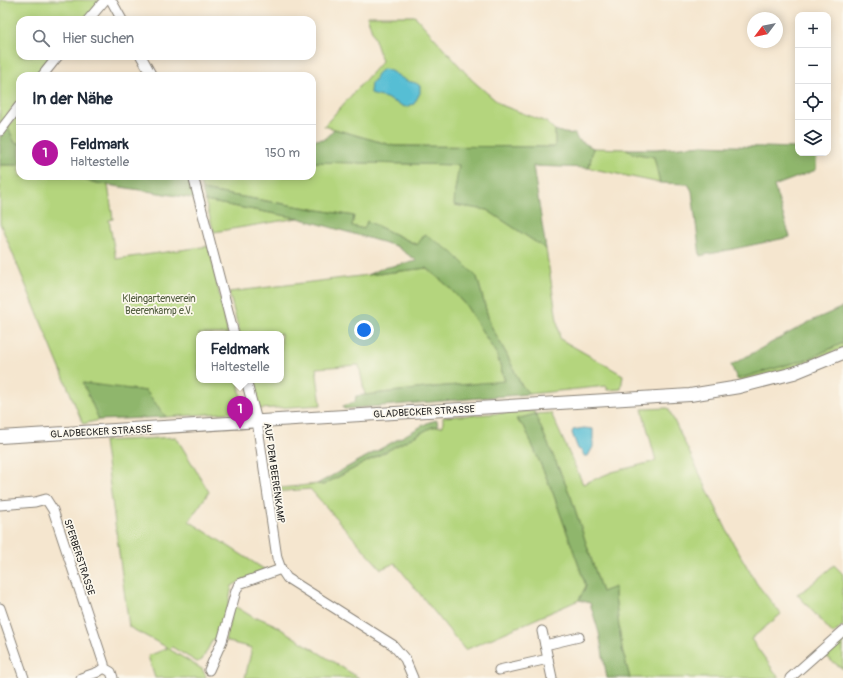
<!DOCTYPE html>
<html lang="de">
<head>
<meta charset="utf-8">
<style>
  :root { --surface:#fff; --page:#f6f6f7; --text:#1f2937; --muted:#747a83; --line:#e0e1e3; --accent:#b5179e }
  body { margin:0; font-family:Pangolin,sans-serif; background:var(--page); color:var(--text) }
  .controls { position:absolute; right:12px; top:12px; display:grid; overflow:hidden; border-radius:8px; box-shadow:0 2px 10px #0003 }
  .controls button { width:36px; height:36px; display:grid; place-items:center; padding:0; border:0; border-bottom:1px solid var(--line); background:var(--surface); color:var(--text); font:20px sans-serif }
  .compass { position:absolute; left:747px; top:12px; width:36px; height:36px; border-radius:50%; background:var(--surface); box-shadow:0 2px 10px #0003; rotate:238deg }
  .you { position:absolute; left:364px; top:330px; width:14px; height:14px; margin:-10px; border:3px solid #fff; border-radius:50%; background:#1a73e8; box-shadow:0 0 0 6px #1a73e833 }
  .badge { display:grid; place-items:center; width:26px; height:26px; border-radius:50%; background:var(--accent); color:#fff; font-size:13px; font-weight:700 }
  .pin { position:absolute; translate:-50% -33px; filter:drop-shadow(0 1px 2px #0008) }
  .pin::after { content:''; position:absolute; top:21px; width:14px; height:12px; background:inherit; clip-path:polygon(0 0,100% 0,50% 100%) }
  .popup { position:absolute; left:196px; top:331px; width:88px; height:52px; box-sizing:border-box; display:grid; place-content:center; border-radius:8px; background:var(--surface); filter:drop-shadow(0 1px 3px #0005); font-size:13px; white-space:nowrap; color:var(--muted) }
  .popup b { font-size:15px; color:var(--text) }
  .popup::after { content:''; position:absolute; left:50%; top:100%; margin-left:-8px; border:8px solid transparent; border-top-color:var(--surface) }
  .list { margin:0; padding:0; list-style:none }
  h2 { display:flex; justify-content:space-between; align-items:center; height:52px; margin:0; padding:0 16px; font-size:17px }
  h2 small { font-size:13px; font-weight:400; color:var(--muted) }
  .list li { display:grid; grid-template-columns:26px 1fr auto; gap:12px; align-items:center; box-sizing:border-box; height:56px; padding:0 16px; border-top:1px solid var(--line) }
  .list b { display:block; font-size:15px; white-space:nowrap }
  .list p { margin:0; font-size:13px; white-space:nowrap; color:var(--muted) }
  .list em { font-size:13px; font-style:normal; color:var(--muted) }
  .icon { flex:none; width:22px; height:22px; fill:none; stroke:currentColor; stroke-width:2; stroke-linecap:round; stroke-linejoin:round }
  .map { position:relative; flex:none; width:843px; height:678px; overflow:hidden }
  .search { position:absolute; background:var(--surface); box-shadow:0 2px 10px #0003; left:16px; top:16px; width:300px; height:44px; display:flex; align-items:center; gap:10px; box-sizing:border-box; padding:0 14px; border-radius:12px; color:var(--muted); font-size:15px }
  .panel { position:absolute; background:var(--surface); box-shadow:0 2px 10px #0003; left:16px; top:72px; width:300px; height:108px; border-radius:12px }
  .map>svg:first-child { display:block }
</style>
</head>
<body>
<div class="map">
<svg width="843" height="678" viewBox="0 0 843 678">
  <rect width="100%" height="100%" fill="#fbf7ec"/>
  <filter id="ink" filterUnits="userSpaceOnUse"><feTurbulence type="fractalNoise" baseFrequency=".025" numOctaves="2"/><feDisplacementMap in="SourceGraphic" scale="8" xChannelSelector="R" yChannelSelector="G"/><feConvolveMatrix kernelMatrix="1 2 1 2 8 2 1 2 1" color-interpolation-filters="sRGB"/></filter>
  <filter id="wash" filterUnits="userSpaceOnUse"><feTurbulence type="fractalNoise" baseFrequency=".012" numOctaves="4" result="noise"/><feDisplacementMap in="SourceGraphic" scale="16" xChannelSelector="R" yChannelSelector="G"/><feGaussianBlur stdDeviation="0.9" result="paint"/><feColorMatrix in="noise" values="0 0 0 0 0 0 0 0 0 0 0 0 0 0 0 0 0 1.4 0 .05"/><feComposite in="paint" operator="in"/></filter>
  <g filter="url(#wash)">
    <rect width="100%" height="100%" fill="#f5e6cf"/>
    <g fill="#b4d57d" stroke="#68784c">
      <polygon points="0,0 100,0 85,20 20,20 20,56 56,56 39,76 20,76 20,99 0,124"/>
      <polygon points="367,16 415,16 472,80 501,105 546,122 555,130 555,147 394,146 324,126 382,61"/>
      <polygon points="20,112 20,143 15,143 8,127"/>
      <polygon points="593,148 626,149 632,153 654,157 660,183 589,168"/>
      <polygon points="312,162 460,165 455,190 455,205 487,210 546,249 560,339 623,375 621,389 607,390 607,386 529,394 520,383 507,355 490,324 477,277 425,234 418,245 367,221 365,229 351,226 354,216 202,190 198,176 312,176"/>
      <polygon points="0,165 20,165 20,176 68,176 108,185 113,219 109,220 116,259 209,246 228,334 199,334 199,380 238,380 242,402 250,402 251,411 166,417 146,391 84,384 99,420 83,424 0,223"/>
      <polygon points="205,201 298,218 214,232"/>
      <polygon points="426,268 448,286 467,307 497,355 505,382 434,387 365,395 359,365 316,368 321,405 259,409 252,380 281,380 281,334 240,334 229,292"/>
      <polygon points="843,343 843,348 794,367 739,381 737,379 808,359"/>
      <polygon points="668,408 732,541 757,584 781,614 751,639 779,678 630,678 622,649 615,596 615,588 602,592 571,497 535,414 516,420 525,428 553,493 586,586 579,600 465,650 395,563 381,569 312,491 310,489 274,492 271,489 317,484 323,485 432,427 443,426 443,417 534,411 535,414 551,413 583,484 612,472 656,461 642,409"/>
      <polygon points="176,437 209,492 189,521 267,571 244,579 232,586 222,636 217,635 214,640 213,639 202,660 197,662 172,647 169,649 202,669 206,676 205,678 155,678 148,656 168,648 129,627 104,441"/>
      <polygon points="834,565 843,574 843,626 833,634 797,594 806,589"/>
      <polygon points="233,605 256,619 257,617 273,624 359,678 245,678 252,648 225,641"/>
      <polygon points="843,637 843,669 823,655"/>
    </g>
    <g fill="#8fb66c" stroke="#566944">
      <polygon points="8,127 15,143 20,143 20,165 0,165 0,137"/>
      <polygon points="334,129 394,146 555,147 555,130 564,133 575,134 577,139 593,148 589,168 533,166 546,249 487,210 454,205 455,190 459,165 312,162 312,140 325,139"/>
      <polygon points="703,145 795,148 798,149 798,153 817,153 816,170 774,186 790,237 700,256 692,191 688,184 660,183 654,157 632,153 626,149 657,149"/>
      <polygon points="68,176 189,176 196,199 96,183"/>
      <polygon points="202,190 354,216 352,226 364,229 367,221 417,245 425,234 453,253 477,277 490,324 507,355 520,383 529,394 344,409 343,406 355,402 356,396 434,387 505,381 497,355 467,307 448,286 427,268 367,275 383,268 417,261 396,246 298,218 205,201"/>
      <polygon points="843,307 843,343 808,359 737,379 731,365 809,322"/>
      <polygon points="83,383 146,391 166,417 99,420"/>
      <polygon points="535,414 571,497 602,592 615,587 615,596 622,649 630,678 607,678 599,633 590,603 579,600 586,586 553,493 525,428 516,419"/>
      <polygon points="437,420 438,426 432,427 323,485 317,484 429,422"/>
    </g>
    <g fill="#57bed4" stroke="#3a6d78">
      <path d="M385,69C393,71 398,76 405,80C411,83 415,81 420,86V93L414,104L405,107L386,98L374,95L370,92L371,83L375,80C376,73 379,71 385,69Z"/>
      <polygon points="584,428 593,429 593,447 588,456 584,456 582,451 578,449 572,433 573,430"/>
    </g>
  </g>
  <g filter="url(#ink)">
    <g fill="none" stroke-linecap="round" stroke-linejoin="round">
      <defs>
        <g id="minor">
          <polyline points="111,0 122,20"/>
          <polyline points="88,20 105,0"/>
          <polyline points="141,56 152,76"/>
          <polyline points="42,76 58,56"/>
          <polyline points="0,131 20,105"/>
          <polyline points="193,176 234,334"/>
          <polyline points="246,380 257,421 277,558 281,569 287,578 393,645 405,659 413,678"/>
          <polyline points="0,505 35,502 46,499 53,510 104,664 104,668 98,672 81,678"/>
          <polyline points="0,608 24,678"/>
          <polyline points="542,631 552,678"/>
          <polyline points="545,645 579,637"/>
          <polyline points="104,668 111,672 113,678"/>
          <polyline points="209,670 222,641 236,591 239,584 281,569"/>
          <polyline points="499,670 548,659"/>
          <polyline points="790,678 843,631"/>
        </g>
        <polyline id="major" points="0,437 690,395 739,387 794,373 843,353"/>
      </defs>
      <use href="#minor" stroke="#888176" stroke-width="11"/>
      <use href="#major" stroke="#888176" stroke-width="14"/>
      <use href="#minor" stroke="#fff" stroke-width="9"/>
      <use href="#major" stroke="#fff" stroke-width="12"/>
    </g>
  </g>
  <g text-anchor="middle" stroke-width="3.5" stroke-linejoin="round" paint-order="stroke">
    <g font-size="10" fill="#515d3e" stroke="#fbf7ec">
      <text x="159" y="302">Kleingartenverein<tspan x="159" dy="12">Beerenkamp e.V.</tspan></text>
    </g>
    <g font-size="10" fill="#1c1c1c" stroke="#fbf7ec">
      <text transform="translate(424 411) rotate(-3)" y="4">GLADBECKER STRASSE</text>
      <text transform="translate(101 431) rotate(-3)" y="4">GLADBECKER STRASSE</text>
      <text transform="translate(275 473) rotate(82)" y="4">AUF DEM BEERENKAMP</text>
      <text transform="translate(80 557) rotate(72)" y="4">SPERBERSTRASSE</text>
    </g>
  </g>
</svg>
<div class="controls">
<button>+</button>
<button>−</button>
<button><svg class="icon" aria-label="locate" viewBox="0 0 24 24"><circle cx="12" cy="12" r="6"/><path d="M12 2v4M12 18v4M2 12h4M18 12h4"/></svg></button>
<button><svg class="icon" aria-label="layers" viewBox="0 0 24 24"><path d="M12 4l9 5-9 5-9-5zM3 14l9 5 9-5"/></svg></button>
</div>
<svg class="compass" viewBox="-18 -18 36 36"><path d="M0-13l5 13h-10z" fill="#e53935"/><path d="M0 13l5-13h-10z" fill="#747a83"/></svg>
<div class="you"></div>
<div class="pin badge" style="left:240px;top:429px">1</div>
<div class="popup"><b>Feldmark</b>Haltestelle</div>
<div class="search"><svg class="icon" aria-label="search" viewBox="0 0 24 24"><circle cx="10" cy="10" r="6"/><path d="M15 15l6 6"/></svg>Hier suchen</div>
<section class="panel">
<h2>In der Nähe<small></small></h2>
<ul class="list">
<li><span class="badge">1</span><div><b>Feldmark</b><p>Haltestelle</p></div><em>150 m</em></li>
</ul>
</section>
</div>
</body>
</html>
